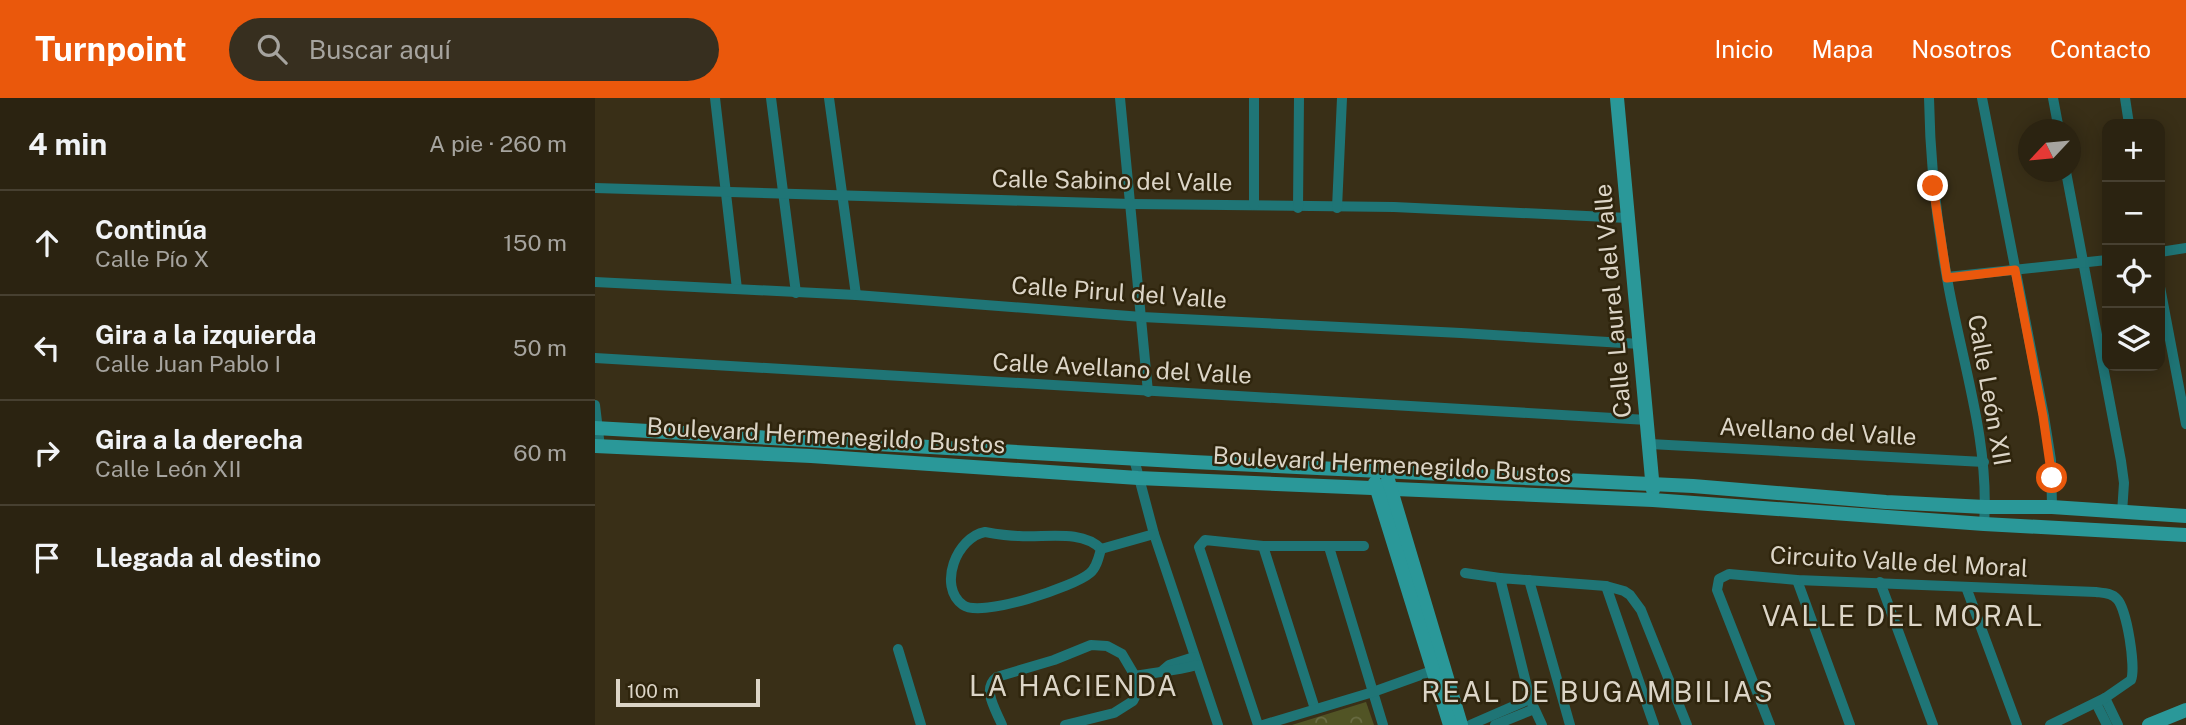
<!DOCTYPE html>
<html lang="es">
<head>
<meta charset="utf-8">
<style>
  :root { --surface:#2b2311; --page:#372f1f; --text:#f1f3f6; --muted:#a6a49f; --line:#474031; --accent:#ea580c }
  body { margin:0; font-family:"Public Sans",sans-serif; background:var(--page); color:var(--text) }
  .controls { position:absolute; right:21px; top:21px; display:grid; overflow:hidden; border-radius:14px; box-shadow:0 4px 18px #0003 }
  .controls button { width:63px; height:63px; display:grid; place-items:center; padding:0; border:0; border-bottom:2px solid var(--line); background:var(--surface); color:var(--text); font:35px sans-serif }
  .compass { position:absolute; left:1423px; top:21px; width:63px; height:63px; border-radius:50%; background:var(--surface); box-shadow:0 4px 18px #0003; rotate:244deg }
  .scale { position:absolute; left:21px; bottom:18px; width:144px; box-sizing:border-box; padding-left:7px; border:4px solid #dcd5c7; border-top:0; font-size:19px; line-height:24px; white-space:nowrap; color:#dcd5c7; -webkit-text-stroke:5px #2f250d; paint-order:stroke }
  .stop { position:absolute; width:21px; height:21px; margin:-16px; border:5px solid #ea580c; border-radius:50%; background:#fff }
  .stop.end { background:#ea580c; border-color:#fff; box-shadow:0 2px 7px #0008 }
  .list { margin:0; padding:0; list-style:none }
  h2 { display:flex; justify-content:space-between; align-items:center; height:91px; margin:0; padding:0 28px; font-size:30px }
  h2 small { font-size:23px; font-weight:400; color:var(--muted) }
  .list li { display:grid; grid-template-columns:46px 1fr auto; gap:21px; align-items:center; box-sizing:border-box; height:105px; padding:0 28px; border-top:2px solid var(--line) }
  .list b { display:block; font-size:26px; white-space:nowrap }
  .list p { margin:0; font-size:23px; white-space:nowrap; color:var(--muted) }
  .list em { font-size:23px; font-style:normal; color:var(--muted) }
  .icon { flex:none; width:38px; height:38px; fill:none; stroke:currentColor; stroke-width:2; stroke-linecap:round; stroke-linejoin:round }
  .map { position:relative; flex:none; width:1591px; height:627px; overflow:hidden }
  header { display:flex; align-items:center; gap:42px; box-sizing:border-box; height:98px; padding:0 35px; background:var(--accent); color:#fff }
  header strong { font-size:33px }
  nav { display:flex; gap:38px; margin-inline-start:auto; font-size:24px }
  .search { width:490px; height:63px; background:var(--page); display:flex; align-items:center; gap:18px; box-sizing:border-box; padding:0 24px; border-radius:38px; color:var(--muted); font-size:26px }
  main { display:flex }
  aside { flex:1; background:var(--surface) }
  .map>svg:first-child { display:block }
</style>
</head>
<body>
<header>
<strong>Turnpoint</strong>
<div class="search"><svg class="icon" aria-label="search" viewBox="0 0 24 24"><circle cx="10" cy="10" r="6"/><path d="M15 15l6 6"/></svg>Buscar aquí</div>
<nav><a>Inicio</a><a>Mapa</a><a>Nosotros</a><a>Contacto</a></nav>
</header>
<main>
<aside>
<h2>4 min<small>A pie · 260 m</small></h2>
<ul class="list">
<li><svg class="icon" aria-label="ahead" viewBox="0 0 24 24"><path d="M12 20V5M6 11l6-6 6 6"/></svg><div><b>Continúa</b><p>Calle Pío X</p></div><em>150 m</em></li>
<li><svg class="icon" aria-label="left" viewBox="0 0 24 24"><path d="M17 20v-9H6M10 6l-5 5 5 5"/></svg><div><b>Gira a la izquierda</b><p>Calle Juan Pablo I</p></div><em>50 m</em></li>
<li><svg class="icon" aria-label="right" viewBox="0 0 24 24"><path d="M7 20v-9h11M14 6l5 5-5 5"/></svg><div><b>Gira a la derecha</b><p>Calle León XII</p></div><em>60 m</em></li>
<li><svg class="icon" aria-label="arrive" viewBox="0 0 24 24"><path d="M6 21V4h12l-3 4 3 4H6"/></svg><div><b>Llegada al destino</b></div></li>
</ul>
</aside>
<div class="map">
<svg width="1591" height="627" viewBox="0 0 1591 627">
  <defs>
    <pattern id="park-crowns" width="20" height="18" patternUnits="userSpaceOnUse" patternTransform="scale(1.75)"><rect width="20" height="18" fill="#515425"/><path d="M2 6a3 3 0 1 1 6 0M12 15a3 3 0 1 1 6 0" fill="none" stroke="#696c43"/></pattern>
  </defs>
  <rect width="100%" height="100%" fill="#392f17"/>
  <polygon fill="url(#park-crowns)" points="771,604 779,627 697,627"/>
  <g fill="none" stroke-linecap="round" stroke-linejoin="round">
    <g stroke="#1f7576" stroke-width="10">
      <polyline points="120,0 142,191"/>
      <polyline points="176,0 201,195"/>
      <polyline points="234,0 261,197"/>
      <polyline points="525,0 553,294"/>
      <path d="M1334,0C1335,61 1341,120 1352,180C1366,261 1395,343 1389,426"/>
      <polyline points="1387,0 1449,318 1456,362 1457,409"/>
      <polyline points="1458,0 1464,32"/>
      <polyline points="1530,0 1534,26"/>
      <polyline points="1471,74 1526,363 1529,385 1527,415"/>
      <polyline points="0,90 536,106 799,109 1033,120"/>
      <polyline points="659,107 659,0"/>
      <polyline points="703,110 704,0"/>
      <polyline points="742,110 747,0"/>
      <polyline points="1565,154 1591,150"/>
      <polyline points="1352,179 1512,162"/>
      <polyline points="0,184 261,197 547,219 866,235 1045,246"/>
      <polyline points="1565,189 1591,326"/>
      <polyline points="0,260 1052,322"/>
      <polyline points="0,307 5,349"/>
      <polyline points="1055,346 1389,364"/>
      <polyline points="539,361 559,436 623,627"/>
      <path d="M390,434C401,436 413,438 424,438C449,440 487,431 506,451C504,458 502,469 495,475C479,489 386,520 368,507C342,488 362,439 390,434Z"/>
      <polyline points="668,448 720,611"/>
      <polyline points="734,449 788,627"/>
      <polyline points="506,451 559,436"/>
      <polyline points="870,475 905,480"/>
      <polyline points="934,482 975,627"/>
      <polyline points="1202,482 1255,627"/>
      <polyline points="1285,484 1338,627"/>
      <polyline points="1011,488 1059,627"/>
      <polyline points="1371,489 1422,627"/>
      <polyline points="303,551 326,627"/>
      <polyline points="567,573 574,567 599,559"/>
      <path d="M540,578C562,574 581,573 602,567"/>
      <polyline points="1510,600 1523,627"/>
      <polyline points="1501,605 1512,627"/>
      <path d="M407,627C401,612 386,591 402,579L459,562L496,547L512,548L527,556L540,578L541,597L538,603L519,615L470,627"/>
      <polyline points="663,627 604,449 610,442 668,448 769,448"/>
      <polyline points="668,627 778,594 845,570"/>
      <polyline points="875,627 935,601"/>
      <polyline points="900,627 939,611"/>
      <polyline points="947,627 935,601 905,480 1011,488 1029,493 1035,497 1046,512 1092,627"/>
      <path d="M1175,627L1122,492L1124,481L1134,476L1202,482L1501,494C1509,495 1517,495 1522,501C1532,511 1541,570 1536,582L1510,600L1455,627"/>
    </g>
    <g stroke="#2a9899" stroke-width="14">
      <polyline points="1022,0 1058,392"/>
      <polyline points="0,330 598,364 1098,388 1291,404 1390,409 1457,409 1591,418"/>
      <polyline points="0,348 216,358 543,380 1058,402 1389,426 1591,437"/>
      <polyline points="793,382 866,627"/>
      <polyline points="780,385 855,627"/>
      <polyline points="1554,627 1591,612"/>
    </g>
  </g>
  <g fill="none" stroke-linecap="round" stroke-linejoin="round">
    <polyline stroke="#ea580c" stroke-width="9" points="1338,88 1352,180 1420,172 1448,318 1457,380"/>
  </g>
  <g text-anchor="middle" stroke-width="5" stroke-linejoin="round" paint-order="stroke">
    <g font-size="24" fill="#dcd5c7" stroke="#2f250d">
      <text transform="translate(517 83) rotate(1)" y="8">Calle Sabino del Valle</text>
      <text transform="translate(524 195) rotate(4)" y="8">Calle Pirul del Valle</text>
      <text transform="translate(1018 203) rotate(-95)" y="8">Calle Laurel del Valle</text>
      <text transform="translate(527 271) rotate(3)" y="8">Calle Avellano del Valle</text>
      <text transform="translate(1394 292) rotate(80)" y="8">Calle León XII</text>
      <text transform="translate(1223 334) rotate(3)" y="8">Avellano del Valle</text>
      <text transform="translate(231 338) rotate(3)" y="8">Boulevard Hermenegildo Bustos</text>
      <text transform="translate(797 367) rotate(3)" y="8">Boulevard Hermenegildo Bustos</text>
      <text transform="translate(1304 464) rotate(3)" y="8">Circuito Valle del Moral</text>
    </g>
    <g font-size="28" letter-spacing="2" fill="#dcd5c7" stroke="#2f250d">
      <text x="1308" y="528">VALLE DEL MORAL</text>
      <text x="479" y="598">LA HACIENDA</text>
      <text x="1003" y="604">REAL DE BUGAMBILIAS</text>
    </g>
  </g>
</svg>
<div class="controls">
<button>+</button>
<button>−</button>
<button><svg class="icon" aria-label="locate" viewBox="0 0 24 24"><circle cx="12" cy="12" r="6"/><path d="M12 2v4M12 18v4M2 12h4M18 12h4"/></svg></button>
<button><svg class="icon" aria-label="layers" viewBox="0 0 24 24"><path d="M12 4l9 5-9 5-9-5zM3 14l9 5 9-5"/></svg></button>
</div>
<svg class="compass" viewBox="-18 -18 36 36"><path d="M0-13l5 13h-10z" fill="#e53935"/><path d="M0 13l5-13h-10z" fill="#a6a49f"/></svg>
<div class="scale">100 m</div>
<div class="stop" style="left:1457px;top:380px"></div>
<div class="stop end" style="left:1338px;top:88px"></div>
</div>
</main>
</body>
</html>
